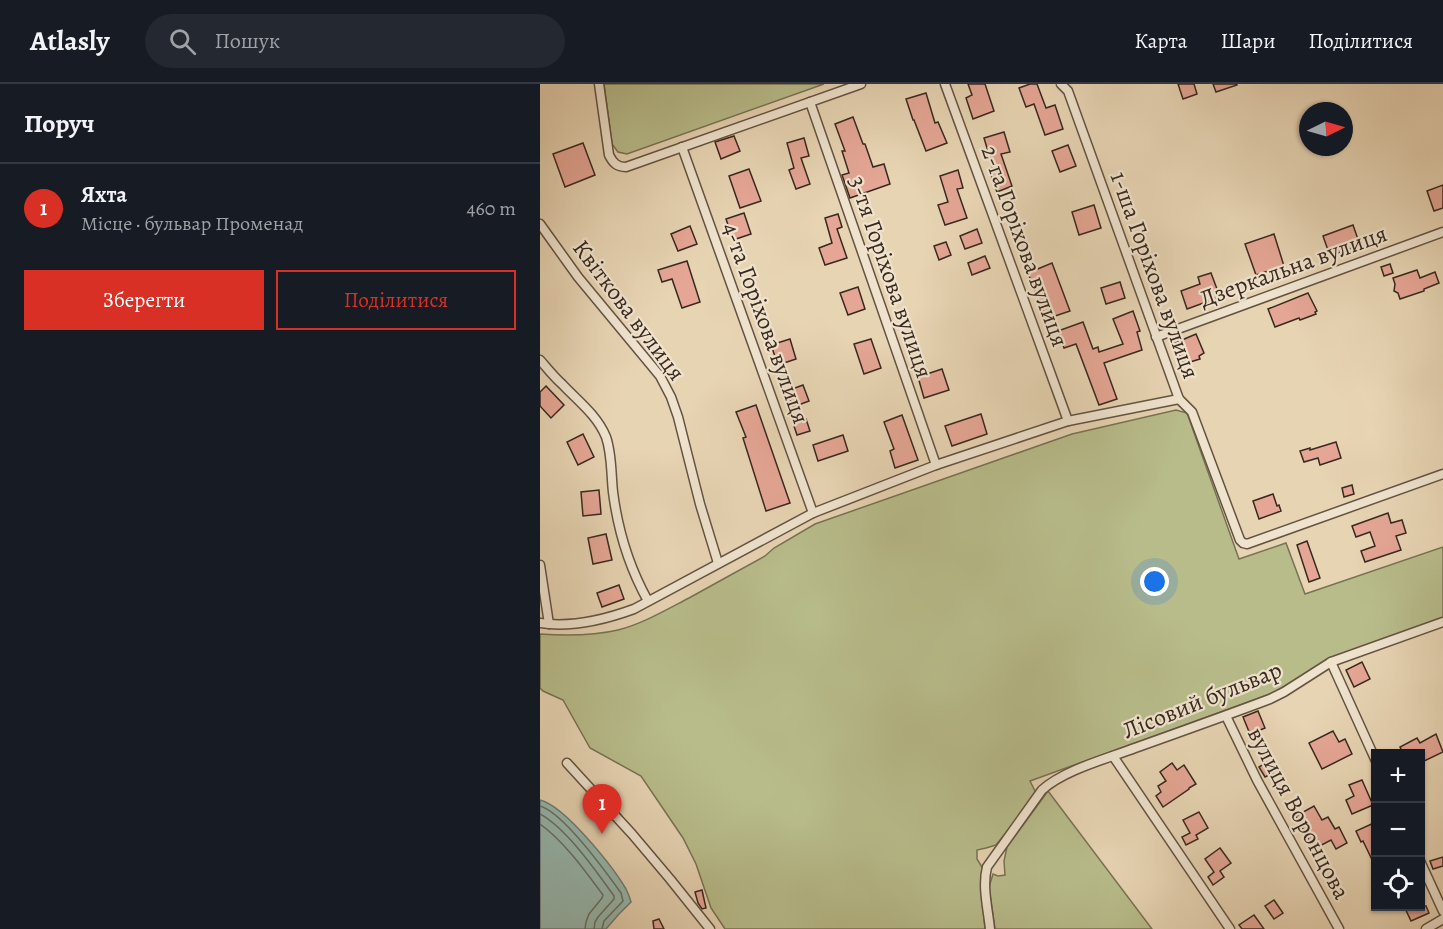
<!DOCTYPE html>
<html lang="uk">
<head>
<meta charset="utf-8">
<style>
  :root { --surface:#171b24; --page:#242831; --text:#f1f3f6; --muted:#9ea1a6; --line:#363941; --accent:#d93025 }
  body { margin:0; font-family:Alegreya,serif; background:var(--page); color:var(--text) }
  .controls { position:absolute; right:18px; bottom:18px; display:grid; overflow:hidden; border-radius:0px; box-shadow:0 2px 4px #0004 }
  .controls button { width:54px; height:54px; display:grid; place-items:center; padding:0; border:0; border-bottom:2px solid var(--line); background:var(--surface); color:var(--text); font:30px sans-serif }
  .compass { position:absolute; left:759px; top:18px; width:54px; height:54px; border-radius:50%; background:var(--surface); box-shadow:0 2px 4px #0004; rotate:85deg }
  .you { position:absolute; left:615px; top:498px; width:21px; height:21px; margin:-15px; border:4px solid #fff; border-radius:50%; background:#1a73e8; box-shadow:0 0 0 9px #1a73e833 }
  .badge { display:grid; place-items:center; width:39px; height:39px; border-radius:50%; background:var(--accent); color:#fff; font-size:20px; font-weight:700 }
  .pin { position:absolute; translate:-50% -50px; filter:drop-shadow(0 2px 3px #0008) }
  .pin::after { content:''; position:absolute; top:32px; width:21px; height:18px; background:inherit; clip-path:polygon(0 0,100% 0,50% 100%) }
  .list { margin:0; padding:0; list-style:none }
  h2 { display:flex; justify-content:space-between; align-items:center; height:78px; margin:0; padding:0 24px; font-size:26px }
  h2 small { font-size:20px; font-weight:400; color:var(--muted) }
  .list li { display:grid; grid-template-columns:39px 1fr auto; gap:18px; align-items:center; box-sizing:border-box; height:90px; padding:0 24px; border-top:2px solid var(--line) }
  .list b { display:block; font-size:22px; white-space:nowrap }
  .list p { margin:0; font-size:20px; white-space:nowrap; color:var(--muted) }
  .list em { font-size:20px; font-style:normal; color:var(--muted) }
  .actions { display:flex; gap:12px; padding:18px 24px }
  .actions a { flex:1; padding:14px 0; border:2px solid var(--accent); border-radius:0px; text-align:center; font-size:21px; color:var(--accent) }
  .actions .main { background:var(--accent); color:#fff }
  .icon { flex:none; width:33px; height:33px; fill:none; stroke:currentColor; stroke-width:2; stroke-linecap:round; stroke-linejoin:round }
  .map { position:relative; flex:none; width:903px; height:845px; overflow:hidden }
  header { display:flex; align-items:center; gap:36px; box-sizing:border-box; height:84px; padding:0 30px; background:var(--surface); border-bottom:2px solid var(--line) }
  header strong { font-size:28px }
  nav { display:flex; gap:33px; margin-inline-start:auto; font-size:21px }
  .search { width:420px; height:54px; background:var(--page); display:flex; align-items:center; gap:15px; box-sizing:border-box; padding:0 21px; border-radius:33px; color:var(--muted); font-size:22px }
  main { display:flex }
  aside { flex:1; background:var(--surface) }
  .map>svg:first-child { display:block }
</style>
</head>
<body>
<header>
<strong>Atlasly</strong>
<div class="search"><svg class="icon" aria-label="search" viewBox="0 0 24 24"><circle cx="10" cy="10" r="6"/><path d="M15 15l6 6"/></svg>Пошук</div>
<nav><a>Карта</a><a>Шари</a><a>Поділитися</a></nav>
</header>
<main>
<aside>
<h2>Поруч<small></small></h2>
<ul class="list">
<li><span class="badge">1</span><div><b>Яхта</b><p>Місце · бульвар Променад</p></div><em>460 m</em></li>
</ul>
<div class="actions"><a class="main">Зберегти</a><a>Поділитися</a></div>
</aside>
<div class="map">
<svg width="903" height="845" viewBox="0 0 903 845">
  <rect width="100%" height="100%" fill="#e7d4b3"/>
  <filter id="stains"><feTurbulence type="fractalNoise" baseFrequency=".00333" numOctaves="4"/><feColorMatrix values="0 0 0 0 .2 0 0 0 0 .09 0 0 0 0 .02 0 0 0 .5 -.17"/></filter>
  <radialGradient id="worn" r=".72"><stop offset=".6" stop-color="#630" stop-opacity="0"/><stop offset="1" stop-color="#630" stop-opacity=".3"/></radialGradient>
  <g fill="#b8bc8b" stroke="#787254" stroke-width="1.5">
    <polygon points="64,0 284,0 87,70 78,68 72,60"/>
    <path d="M636,326L647,329L699,475L746,459L765,510L903,463V535L790,576L733,609L490,697L495,707L496,712L456,761L446,764L437,766V775L442,783L441,800L445,845H185L171,824L156,780L143,754L101,692L50,664L23,616L3,607L0,604V550C26,552 52,552 78,546C102,540 126,526 149,514C174,500 200,486 225,472L234,464L275,440L532,350Z"/>
    <polygon points="508,707 612,845 455,845 449,803 453,790 458,792 465,791 464,777 467,763"/>
  </g>
  <path fill="#97b8af" stroke="#717e75" stroke-width="1.5" d="M0,716C25,722 73,783 86,805C88,809 90,814 91,818L79,830L66,845H0Z"/>
  <g fill="none" stroke-linecap="round" stroke-linejoin="round">
    <g stroke="#687066" stroke-width="1.5">
      <path d="M0,722C24,729 66,788 81,809L83,817L64,837L62,845"/>
      <path d="M0,730C27,745 56,787 74,812V815L58,833L55,838L54,845"/>
      <path d="M0,740C24,757 46,788 63,811L62,814L49,830L46,838L45,845"/>
    </g>
  </g>
  <g fill="#e5a695" stroke="#39281e" stroke-width="1.5">
    <polygon points="428,0 445,0 454,27 433,35 426,14 432,11"/>
    <polygon points="490,0 497,0 506,24 515,21 523,45 505,51 494,20 486,23 479,4"/>
    <polygon points="638,0 654,0 657,10 643,15"/>
    <polygon points="673,0 697,0 697,1 676,8"/>
    <polygon points="386,9 395,39 398,38 407,59 386,67 374,36 373,36 366,15"/>
    <polygon points="313,33 323,60 325,60 333,83 344,80 350,100 310,114 302,91 309,89 302,67 305,67 295,40"/>
    <polygon points="464,48 470,68 461,70 472,102 457,108 449,85 453,84 444,54"/>
    <polygon points="194,52 200,67 181,75 175,58"/>
    <polygon points="264,54 269,72 261,74 270,100 256,105 249,86 254,84 247,59"/>
    <polygon points="43,59 55,91 25,103 13,70"/>
    <polygon points="528,61 536,82 520,88 512,67"/>
    <polygon points="209,85 221,117 200,124 189,92"/>
    <polygon points="418,86 423,104 417,105 427,134 405,141 398,121 408,118 400,92"/>
    <polygon points="903,101 903,124 894,127 887,107"/>
    <polygon points="554,121 561,144 539,151 532,128"/>
    <polygon points="204,129 211,150 193,156 186,135"/>
    <polygon points="298,130 302,143 297,145 307,174 285,181 279,164 292,159 285,134"/>
    <polygon points="813,141 820,161 790,172 783,152"/>
    <polygon points="150,142 157,160 138,167 131,150"/>
    <polygon points="437,145 442,159 425,165 420,152"/>
    <polygon points="734,150 744,182 716,191 705,160"/>
    <polygon points="406,158 411,171 399,176 394,162"/>
    <polygon points="445,172 450,184 432,191 428,179"/>
    <polygon points="147,177 160,218 142,224 132,195 122,198 118,186"/>
    <polygon points="512,179 530,227 506,235 488,189"/>
    <polygon points="850,180 853,189 844,192 841,183"/>
    <polygon points="877,186 880,194 895,188 899,199 884,205 884,207 860,215 858,209 854,207 855,200 853,194"/>
    <polygon points="671,189 680,213 647,225 641,207 660,200 658,193"/>
    <polygon points="580,198 585,214 566,220 561,204"/>
    <polygon points="318,203 325,225 308,231 300,209"/>
    <polygon points="768,209 777,227 775,228 776,230 760,236 759,234 735,243 728,225"/>
    <polygon points="593,227 600,247 597,248 602,266 564,279 577,315 559,321 536,260 524,264 518,247 543,238 553,265 558,263 559,268 583,260 573,235"/>
    <polygon points="656,250 664,269 659,272 660,275 650,278 649,275 642,278 635,259"/>
    <polygon points="250,255 256,275 238,281 231,261"/>
    <polygon points="331,255 341,284 324,290 314,260"/>
    <polygon points="402,285 409,306 384,314 378,293"/>
    <polygon points="263,301 269,317 253,323 247,307"/>
    <polygon points="6,302 24,321 11,334 0,322 0,308"/>
    <polygon points="216,321 250,419 226,427 203,354 206,353 196,328"/>
    <polygon points="441,330 447,350 412,362 405,342"/>
    <polygon points="362,331 378,376 355,384 350,367 354,365 344,338"/>
    <polygon points="266,335 270,347 257,351 253,339"/>
    <polygon points="43,350 54,373 38,381 27,358"/>
    <polygon points="303,351 308,367 278,377 273,361"/>
    <polygon points="796,358 801,374 780,381 778,374 764,378 760,367 770,364 770,366"/>
    <polygon points="812,401 814,410 804,413 802,404"/>
    <polygon points="59,406 61,430 43,432 41,408"/>
    <polygon points="733,410 737,422 739,421 741,427 719,435 713,417"/>
    <polygon points="848,429 851,439 862,436 866,449 856,452 861,466 825,478 821,467 835,462 830,448 816,453 812,442"/>
    <polygon points="66,450 72,476 53,480 48,454"/>
    <polygon points="767,457 780,494 769,498 757,461"/>
    <polygon points="79,501 84,515 62,523 57,509"/>
    <polygon points="822,578 830,595 814,603 806,586"/>
    <polygon points="718,627 725,644 710,650 703,633"/>
    <polygon points="793,647 799,658 805,655 812,670 782,685 769,659"/>
    <polygon points="896,650 903,668 880,679 880,669 863,669 860,663 877,654 880,659"/>
    <polygon points="727,678 733,689 725,693 719,683"/>
    <polygon points="632,679 637,686 644,681 656,700 649,704 649,705 623,723 616,712 621,708 618,702 626,697 620,688"/>
    <polygon points="822,696 833,721 812,730 806,716 814,712 809,701"/>
    <polygon points="774,722 782,736 788,733 795,745 799,743 807,759 796,765 791,756 774,765 756,732"/>
    <polygon points="659,728 668,744 656,751 658,755 646,761 642,753 650,749 643,736"/>
    <polygon points="836,738 836,784 823,757 821,758 816,747"/>
    <polygon points="680,764 691,779 680,787 684,793 673,801 668,793 674,788 665,775"/>
    <polygon points="903,773 903,782 893,785 890,777"/>
    <polygon points="162,806 166,824 162,825 158,819 155,808"/>
    <polygon points="734,816 743,829 734,835 725,822"/>
    <polygon points="864,822 886,822 889,829 871,837"/>
    <polygon points="714,831 724,845 702,845 699,841"/>
    <polygon points="119,835 124,845 114,845 113,837"/>
  </g>
  <g fill="none" stroke-linecap="round" stroke-linejoin="round">
    <defs>
      <g id="minor">
        <path d="M59,0L69,71C73,79 77,83 86,83L321,0"/>
        <polyline points="405,0 528,337"/>
        <polyline points="521,0 528,7 639,315 652,328 700,456 703,459 707,460 903,390"/>
        <polyline points="270,18 396,381"/>
        <polyline points="142,63 273,429"/>
        <polyline points="0,140 38,193 120,292 131,313 138,333 160,420 178,479"/>
        <polyline points="616,253 903,148"/>
        <path d="M0,276C7,284 14,293 22,300C38,317 57,331 66,353C72,370 71,390 73,408C78,447 89,483 108,517"/>
        <polyline points="0,481 9,540"/>
        <path d="M0,539C32,544 64,536 94,525L273,429L396,381L528,337L639,315"/>
        <polyline points="791,578 836,677"/>
        <polyline points="686,632 717,696 799,845"/>
        <polyline points="573,672 690,845"/>
        <polyline points="27,679 92,750 130,795 170,845"/>
        <polyline points="880,777 903,827"/>
        <path d="M450,845C448,825 442,803 447,783L502,706C524,686 566,675 595,664C640,648 685,632 730,615L744,608L791,578L903,538"/>
        <polyline points="886,845 903,835"/>
      </g>
    </defs>
    <use href="#minor" stroke="#645343" stroke-width="11"/>
    <use href="#minor" stroke="#efe3ce" stroke-width="8"/>
  </g>
  <g text-anchor="middle" stroke-width="4.5" stroke-linejoin="round" paint-order="stroke">
    <g font-size="24" fill="#39281e" stroke="#efe3ce">
      <text transform="translate(485 162) rotate(70)" y="8">2-га Горіхова вулиця</text>
      <text transform="translate(753 182) rotate(-20)" y="8">Дзеркальна вулиця</text>
      <text transform="translate(615 191) rotate(70)" y="8">1-ша Горіхова вулиця</text>
      <text transform="translate(351 193) rotate(71)" y="8">3-тя Горіхова вулиця</text>
      <text transform="translate(89 226) rotate(53)" y="8">Квіткова вулиця</text>
      <text transform="translate(226 239) rotate(70)" y="8">4-та Горіхова вулиця</text>
      <text transform="translate(662 616) rotate(-22)" y="8">Лісовий бульвар</text>
      <text transform="translate(759 729) rotate(62)" y="8">вулиця Воронцова</text>
    </g>
  </g>
  <rect width="100%" height="100%" filter="url(#stains)"/>
  <rect width="100%" height="100%" fill="url(#worn)"/>
</svg>
<div class="controls">
<button>+</button>
<button>−</button>
<button><svg class="icon" aria-label="locate" viewBox="0 0 24 24"><circle cx="12" cy="12" r="6"/><path d="M12 2v4M12 18v4M2 12h4M18 12h4"/></svg></button>
</div>
<svg class="compass" viewBox="-18 -18 36 36"><path d="M0-13l5 13h-10z" fill="#e53935"/><path d="M0 13l5-13h-10z" fill="#9ea1a6"/></svg>
<div class="you"></div>
<div class="pin badge" style="left:62px;top:750px">1</div>
</div>
</main>
</body>
</html>
